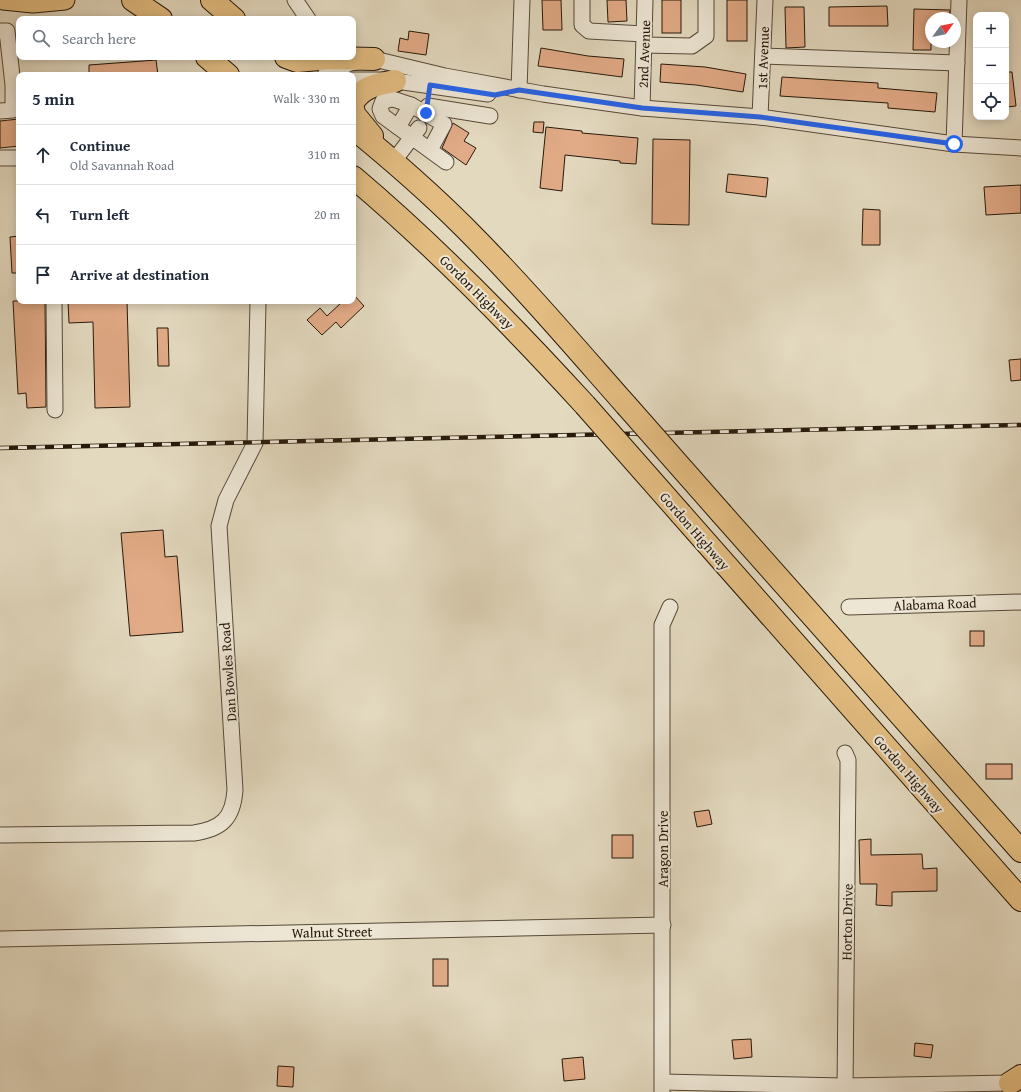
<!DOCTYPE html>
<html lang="en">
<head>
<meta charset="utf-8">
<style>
  :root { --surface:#fff; --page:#f6f6f7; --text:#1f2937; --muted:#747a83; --line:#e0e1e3 }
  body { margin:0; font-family:"Gentium Book Plus",serif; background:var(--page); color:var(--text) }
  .controls { position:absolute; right:12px; top:12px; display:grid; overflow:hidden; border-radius:8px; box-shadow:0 2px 10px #0003 }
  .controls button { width:36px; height:36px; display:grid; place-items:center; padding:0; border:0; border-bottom:1px solid var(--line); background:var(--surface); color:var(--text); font:20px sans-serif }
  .compass { position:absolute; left:925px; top:12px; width:36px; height:36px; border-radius:50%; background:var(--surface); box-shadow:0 2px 10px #0003; rotate:57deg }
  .stop { position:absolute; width:12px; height:12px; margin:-9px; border:3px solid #2563eb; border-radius:50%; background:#fff }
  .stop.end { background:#2563eb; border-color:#fff; box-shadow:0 1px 4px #0008 }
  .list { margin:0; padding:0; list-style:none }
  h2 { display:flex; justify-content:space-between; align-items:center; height:52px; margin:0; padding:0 16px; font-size:17px }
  h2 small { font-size:13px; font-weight:400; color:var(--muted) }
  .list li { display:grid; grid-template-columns:26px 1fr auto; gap:12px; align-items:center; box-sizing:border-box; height:60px; padding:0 16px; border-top:1px solid var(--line) }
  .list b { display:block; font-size:15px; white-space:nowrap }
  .list p { margin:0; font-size:13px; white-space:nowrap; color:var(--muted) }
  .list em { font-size:13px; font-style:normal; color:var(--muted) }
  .icon { flex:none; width:22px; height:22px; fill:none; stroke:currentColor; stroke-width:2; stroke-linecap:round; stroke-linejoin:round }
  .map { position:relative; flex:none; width:1021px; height:1092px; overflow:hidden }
  .search { position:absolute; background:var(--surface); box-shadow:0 2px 10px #0003; left:16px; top:16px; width:340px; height:44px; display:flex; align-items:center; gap:10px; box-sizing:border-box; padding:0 14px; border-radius:8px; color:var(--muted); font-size:15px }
  .panel { position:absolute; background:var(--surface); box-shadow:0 2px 10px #0003; left:16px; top:72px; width:340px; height:232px; border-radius:8px }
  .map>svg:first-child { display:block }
</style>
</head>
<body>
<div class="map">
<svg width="1021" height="1092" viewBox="0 0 1021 1092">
  <rect width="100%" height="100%" fill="#e3d9bf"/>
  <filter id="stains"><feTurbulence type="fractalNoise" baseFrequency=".005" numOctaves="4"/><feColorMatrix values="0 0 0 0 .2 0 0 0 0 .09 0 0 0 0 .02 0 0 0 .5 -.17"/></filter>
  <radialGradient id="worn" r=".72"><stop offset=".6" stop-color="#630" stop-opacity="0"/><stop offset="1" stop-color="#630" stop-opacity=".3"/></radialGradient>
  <g fill="#e2ab87" stroke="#27190a">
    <polygon points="542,0 561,0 562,30 543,30"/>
    <polygon points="607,0 626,0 627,21 608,22"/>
    <rect x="662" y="0" width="19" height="33"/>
    <rect x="727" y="0" width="20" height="41"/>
    <polygon points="887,6 888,26 829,26 829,7"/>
    <polygon points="785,7 804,7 805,47 786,48"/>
    <polygon points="914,9 950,10 949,18 931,18 931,50 913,50"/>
    <polygon points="409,31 429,34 426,55 398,51 400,38 408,40"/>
    <polygon points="541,48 588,56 624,59 622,77 538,66"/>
    <polygon points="156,60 158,75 89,75 89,65"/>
    <polygon points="661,64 705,67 746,74 743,92 696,85 660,82"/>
    <polygon points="1006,72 1012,72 1016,106 1006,107"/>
    <polygon points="782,77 878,83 878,88 937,93 935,112 888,108 888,103 780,96"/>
    <polygon points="19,119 19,146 0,148 0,121"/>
    <polygon points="534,122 544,122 543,133 533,132"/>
    <polygon points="453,123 469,133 464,141 476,148 466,165 442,148"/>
    <polygon points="546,127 582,131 582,133 638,138 636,164 620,163 620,161 565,155 562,191 540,188"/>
    <polygon points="653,139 690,140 689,225 652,224"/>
    <polygon points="728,174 768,178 766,197 726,192"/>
    <polygon points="1021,185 1021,213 986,215 984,187"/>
    <polygon points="863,209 880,210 880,245 862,245"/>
    <polygon points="19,236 19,273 12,273 10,237"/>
    <polygon points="353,294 364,306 341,328 336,322 322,335 307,320 320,308 327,316 343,301 353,301"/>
    <polygon points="13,301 45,301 46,407 27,408 26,393 18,394"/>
    <polygon points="68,301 127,301 130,407 95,408 93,322 69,323"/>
    <polygon points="157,328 168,328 169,366 158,366"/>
    <polygon points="1021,359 1021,380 1011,381 1009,360"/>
    <polygon points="163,530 165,557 177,556 183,632 130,636 121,533"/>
    <rect x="970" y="631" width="14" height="15"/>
    <rect x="986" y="764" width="26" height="15"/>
    <polygon points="709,810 712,824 697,827 694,812"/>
    <rect x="612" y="835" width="21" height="23"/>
    <polygon points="871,839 871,855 922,854 923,869 937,868 937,891 892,892 892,906 876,905 877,884 860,884 859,840"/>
    <rect x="433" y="959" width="15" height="27"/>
    <polygon points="751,1039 752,1057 734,1059 732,1040"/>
    <polygon points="915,1043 933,1045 931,1058 914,1056"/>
    <polygon points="583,1057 585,1079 564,1081 562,1059"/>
    <polygon points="278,1066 294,1067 293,1087 277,1086"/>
  </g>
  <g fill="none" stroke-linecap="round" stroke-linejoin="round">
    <defs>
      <g id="minor">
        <polyline points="295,0 308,19"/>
        <polyline points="582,0 582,25 589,31 644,34"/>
        <polyline points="0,31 7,31 13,85 13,110 0,111"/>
        <polyline points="644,45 692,46 706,36 706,0"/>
        <polyline points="763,56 957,63"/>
        <polyline points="325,75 350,63 374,59 445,76 543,94 642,108 760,117 954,144 1021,148"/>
        <polyline points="353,80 389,80 488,94"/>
        <polyline points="519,90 522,0"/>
        <polyline points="428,106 490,116"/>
        <polyline points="642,108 645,0"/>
        <polyline points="760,117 765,0"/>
        <polyline points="398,127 383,116 380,109 383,101 393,99 411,105"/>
        <polyline points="954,144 959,0"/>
        <polyline points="430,150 444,124 411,105 398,127 446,162"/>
        <polyline points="0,158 19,158"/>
        <polyline points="393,162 419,128"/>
        <polyline points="54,301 55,410"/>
        <polyline points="849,607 1021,602"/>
        <polyline points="845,753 848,760 848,768 845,1092"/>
        <path d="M0,835L194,833C221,829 233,819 235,790L219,526L226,500L255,443L258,301"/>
        <polyline points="0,939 663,925"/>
        <polyline points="663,1082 845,1086 1010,1083"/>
        <polyline points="662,1092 662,625 670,607"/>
      </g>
      <polyline id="major" points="3,0 33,3 65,0"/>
      <g id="highway">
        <polyline points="133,0 161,19"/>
        <polyline points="212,0 234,19"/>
        <polyline points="207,57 228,75"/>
        <polyline points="286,57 297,61 330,58 374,59"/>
        <path d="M353,102C364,86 376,85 395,81"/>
        <polyline points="353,108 354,114 372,136"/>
        <path d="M353,128C391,159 429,192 464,227C521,284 573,345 626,405"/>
        <path d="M353,177C436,247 512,325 585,405"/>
        <polyline points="681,514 1021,900"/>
        <polyline points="722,514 1021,851"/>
        <polyline points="1010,1083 1021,1076"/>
      </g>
    </defs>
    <use href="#minor" stroke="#564937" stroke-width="17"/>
    <use href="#major" stroke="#27190a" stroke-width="21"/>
    <use href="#highway" stroke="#27190a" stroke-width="24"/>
    <use href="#minor" stroke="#ede6d5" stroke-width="15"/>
    <use href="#major" stroke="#e2bc80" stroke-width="19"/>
    <use href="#highway" stroke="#e2bc80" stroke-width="22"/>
    <defs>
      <polyline id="rail" points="0,448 1021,425"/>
    </defs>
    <use href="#rail" stroke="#27190a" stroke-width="4.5"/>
    <use href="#rail" stroke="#ede6d5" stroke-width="3" stroke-dasharray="9" stroke-linecap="butt"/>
    <defs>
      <g id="highway-bridge">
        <polyline points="585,405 681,514"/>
        <polyline points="626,405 722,514"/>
      </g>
    </defs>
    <use href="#highway-bridge" stroke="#27190a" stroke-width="24" stroke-linecap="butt"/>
    <use href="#highway-bridge" stroke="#e2bc80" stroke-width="22"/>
  </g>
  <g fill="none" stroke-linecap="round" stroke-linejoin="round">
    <polyline stroke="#2563eb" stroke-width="5" points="426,113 430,85 495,95 519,90 642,108 760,117 954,144"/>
  </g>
  <g text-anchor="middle" stroke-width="4" stroke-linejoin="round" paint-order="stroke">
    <g font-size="14" fill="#27190a" stroke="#ede6d5">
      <text transform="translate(644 54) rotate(-88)" y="5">2nd Avenue</text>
      <text transform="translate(763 58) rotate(-88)" y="5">1st Avenue</text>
      <text transform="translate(477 292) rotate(45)" y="5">Gordon Highway</text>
      <text transform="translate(695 531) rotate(49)" y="5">Gordon Highway</text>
      <text transform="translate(935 604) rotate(-2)" y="5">Alabama Road</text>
      <text transform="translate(228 672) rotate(-94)" y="5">Dan Bowles Road</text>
      <text transform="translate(909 774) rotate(49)" y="5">Gordon Highway</text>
      <text transform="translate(663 849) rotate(-90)" y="5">Aragon Drive</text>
      <text transform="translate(847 922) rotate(-89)" y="5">Horton Drive</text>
      <text transform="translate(332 932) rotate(-1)" y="5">Walnut Street</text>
    </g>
  </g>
  <rect width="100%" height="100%" filter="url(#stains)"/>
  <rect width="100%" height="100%" fill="url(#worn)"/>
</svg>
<div class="controls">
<button>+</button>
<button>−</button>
<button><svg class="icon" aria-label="locate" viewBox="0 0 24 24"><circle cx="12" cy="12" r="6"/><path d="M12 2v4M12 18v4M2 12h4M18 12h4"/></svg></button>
</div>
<svg class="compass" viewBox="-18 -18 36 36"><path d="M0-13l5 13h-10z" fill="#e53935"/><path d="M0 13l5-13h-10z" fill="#747a83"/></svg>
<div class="stop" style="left:954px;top:144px"></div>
<div class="stop end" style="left:426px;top:113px"></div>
<div class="search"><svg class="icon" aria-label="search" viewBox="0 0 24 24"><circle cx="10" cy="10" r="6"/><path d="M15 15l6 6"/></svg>Search here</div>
<section class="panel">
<h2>5 min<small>Walk · 330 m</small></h2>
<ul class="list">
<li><svg class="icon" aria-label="ahead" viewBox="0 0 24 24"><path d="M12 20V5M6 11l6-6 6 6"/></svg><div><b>Continue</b><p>Old Savannah Road</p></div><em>310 m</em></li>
<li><svg class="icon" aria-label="left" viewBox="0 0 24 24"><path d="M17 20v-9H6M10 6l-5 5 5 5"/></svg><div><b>Turn left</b></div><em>20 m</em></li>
<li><svg class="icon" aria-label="arrive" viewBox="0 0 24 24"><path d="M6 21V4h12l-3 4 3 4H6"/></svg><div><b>Arrive at destination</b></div></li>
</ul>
</section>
</div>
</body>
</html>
